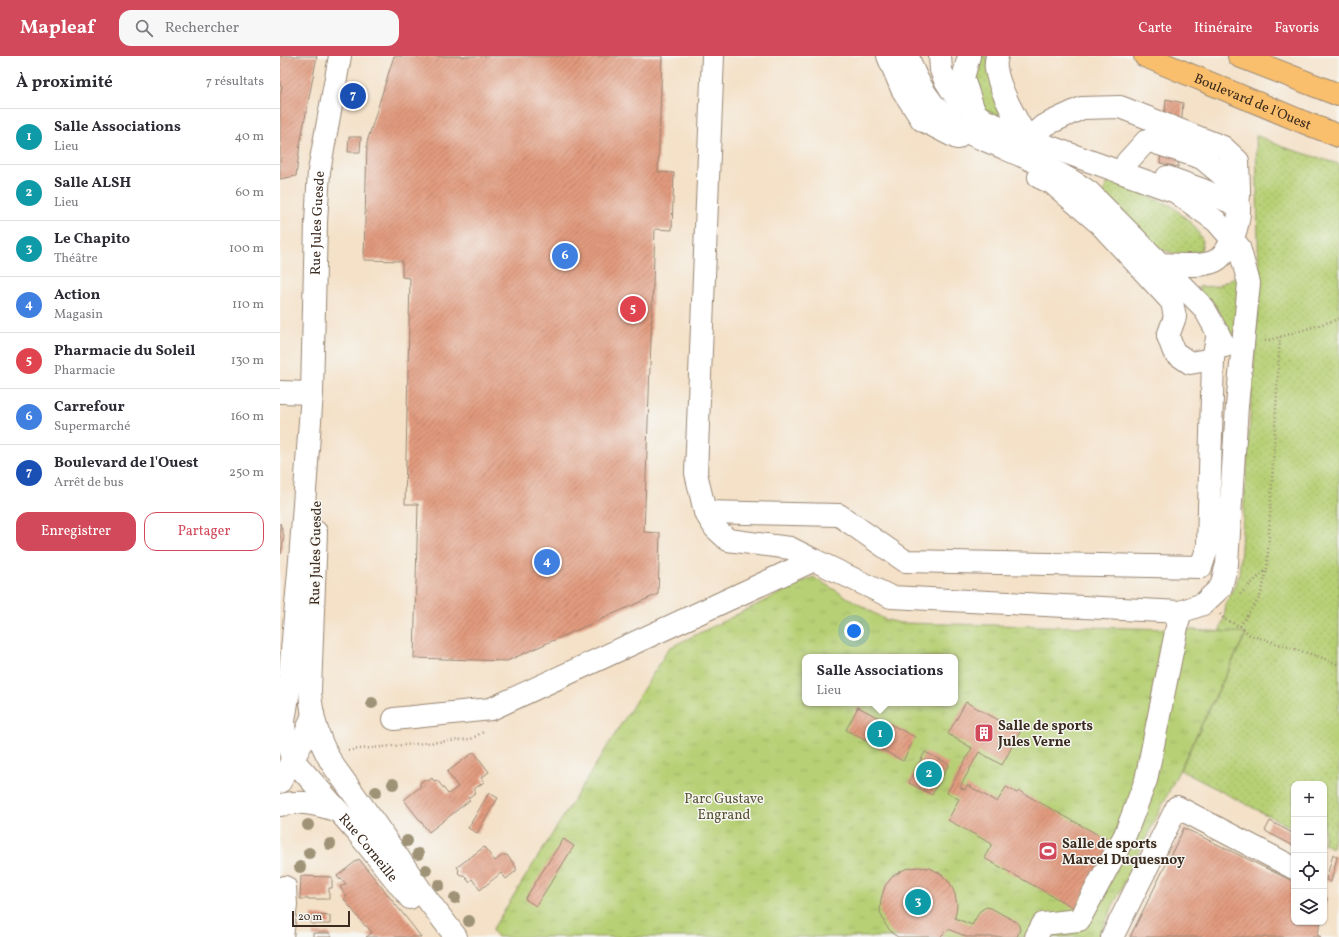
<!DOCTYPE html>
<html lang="fr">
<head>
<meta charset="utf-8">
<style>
  :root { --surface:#fff; --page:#f7f7f7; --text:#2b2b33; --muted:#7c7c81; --line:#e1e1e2; --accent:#d1495b }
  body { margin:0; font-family:Vollkorn,serif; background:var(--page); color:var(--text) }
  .controls { position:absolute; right:12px; bottom:12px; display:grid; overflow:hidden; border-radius:8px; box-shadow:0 1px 3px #0004 }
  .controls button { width:36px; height:36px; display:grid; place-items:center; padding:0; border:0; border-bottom:1px solid var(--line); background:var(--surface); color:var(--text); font:20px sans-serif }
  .scale { position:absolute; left:12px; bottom:10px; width:58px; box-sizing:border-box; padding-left:4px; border:2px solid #3b2a1e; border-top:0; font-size:11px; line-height:14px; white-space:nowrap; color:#3b2a1e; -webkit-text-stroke:3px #f6f6f2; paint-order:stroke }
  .you { position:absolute; left:574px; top:575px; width:14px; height:14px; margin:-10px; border:3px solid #fff; border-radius:50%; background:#1a73e8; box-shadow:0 0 0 6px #1a73e833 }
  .badge { display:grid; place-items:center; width:26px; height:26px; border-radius:50%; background:var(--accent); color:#fff; font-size:13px; font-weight:700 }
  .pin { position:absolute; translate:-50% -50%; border:2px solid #fff; box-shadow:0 1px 4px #0006 }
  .popup { position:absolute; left:522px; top:598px; width:156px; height:52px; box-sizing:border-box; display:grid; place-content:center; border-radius:8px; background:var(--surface); filter:drop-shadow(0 1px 3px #0005); font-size:13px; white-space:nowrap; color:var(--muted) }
  .popup b { font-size:15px; color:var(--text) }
  .popup::after { content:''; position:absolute; left:50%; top:100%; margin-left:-8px; border:8px solid transparent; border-top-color:var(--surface) }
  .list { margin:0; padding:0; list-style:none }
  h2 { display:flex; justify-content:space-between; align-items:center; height:52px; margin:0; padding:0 16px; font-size:17px }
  h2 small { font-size:13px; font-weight:400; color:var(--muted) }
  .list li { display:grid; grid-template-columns:26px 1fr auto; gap:12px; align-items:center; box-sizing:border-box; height:56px; padding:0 16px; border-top:1px solid var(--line) }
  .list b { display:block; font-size:15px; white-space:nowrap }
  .list p { margin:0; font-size:13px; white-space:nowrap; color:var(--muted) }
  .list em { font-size:13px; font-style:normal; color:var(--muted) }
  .actions { display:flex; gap:8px; padding:12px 16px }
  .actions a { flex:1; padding:9px 0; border:1px solid var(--accent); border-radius:12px; text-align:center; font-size:14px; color:var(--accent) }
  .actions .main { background:var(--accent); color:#fff }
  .icon { flex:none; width:22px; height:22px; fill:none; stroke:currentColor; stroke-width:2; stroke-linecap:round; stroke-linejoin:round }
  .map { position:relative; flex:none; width:1059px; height:881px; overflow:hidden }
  header { display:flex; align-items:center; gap:24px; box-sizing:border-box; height:56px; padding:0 20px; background:var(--accent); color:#fff }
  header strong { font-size:19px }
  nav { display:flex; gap:22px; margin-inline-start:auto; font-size:14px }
  .search { width:280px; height:36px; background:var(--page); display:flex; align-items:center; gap:10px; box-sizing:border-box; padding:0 14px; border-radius:12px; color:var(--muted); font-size:15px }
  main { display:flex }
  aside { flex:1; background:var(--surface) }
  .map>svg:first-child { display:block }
</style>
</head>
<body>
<header>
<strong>Mapleaf</strong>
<div class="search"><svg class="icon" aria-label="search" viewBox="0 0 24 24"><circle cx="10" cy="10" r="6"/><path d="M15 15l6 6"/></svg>Rechercher</div>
<nav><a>Carte</a><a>Itinéraire</a><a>Favoris</a></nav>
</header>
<main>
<aside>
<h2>À proximité<small>7 résultats</small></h2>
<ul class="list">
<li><span class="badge" style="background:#0f9aa8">1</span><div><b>Salle Associations</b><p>Lieu</p></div><em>40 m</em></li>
<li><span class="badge" style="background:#0f9aa8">2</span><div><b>Salle ALSH</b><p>Lieu</p></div><em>60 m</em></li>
<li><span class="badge" style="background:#0f9aa8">3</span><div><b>Le Chapito</b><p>Théâtre</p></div><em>100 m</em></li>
<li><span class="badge" style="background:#3f7fe0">4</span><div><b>Action</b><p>Magasin</p></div><em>110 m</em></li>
<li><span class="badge" style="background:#e0444e">5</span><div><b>Pharmacie du Soleil</b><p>Pharmacie</p></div><em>130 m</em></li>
<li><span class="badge" style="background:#3f7fe0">6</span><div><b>Carrefour</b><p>Supermarché</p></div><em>160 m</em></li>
<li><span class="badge" style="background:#1a4fb4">7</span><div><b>Boulevard de l'Ouest</b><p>Arrêt de bus</p></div><em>250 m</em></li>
</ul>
<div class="actions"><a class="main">Enregistrer</a><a>Partager</a></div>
</aside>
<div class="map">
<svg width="1059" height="881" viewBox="0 0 1059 881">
  <defs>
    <pattern id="grass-dots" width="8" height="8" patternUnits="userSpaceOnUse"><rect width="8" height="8" fill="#b7d075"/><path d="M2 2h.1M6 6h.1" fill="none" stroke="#9eb365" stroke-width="1.8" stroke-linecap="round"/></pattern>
    <pattern id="park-tufts" width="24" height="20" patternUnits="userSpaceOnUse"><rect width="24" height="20" fill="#b7d075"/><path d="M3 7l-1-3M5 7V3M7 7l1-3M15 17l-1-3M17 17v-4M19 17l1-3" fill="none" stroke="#9eb365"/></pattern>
    <pattern id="building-hatch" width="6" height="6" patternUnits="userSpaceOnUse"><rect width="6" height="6" fill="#e19a7e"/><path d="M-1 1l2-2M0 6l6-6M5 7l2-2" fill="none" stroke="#b87e67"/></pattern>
  </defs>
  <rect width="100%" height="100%" fill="#f6f6f2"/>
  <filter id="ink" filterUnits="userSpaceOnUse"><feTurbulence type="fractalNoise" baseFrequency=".025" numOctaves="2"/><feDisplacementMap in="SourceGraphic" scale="8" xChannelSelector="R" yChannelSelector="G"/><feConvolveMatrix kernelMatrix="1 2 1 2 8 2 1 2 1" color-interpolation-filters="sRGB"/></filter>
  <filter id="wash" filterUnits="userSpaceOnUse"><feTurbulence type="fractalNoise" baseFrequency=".012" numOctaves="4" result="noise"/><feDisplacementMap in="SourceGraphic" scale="16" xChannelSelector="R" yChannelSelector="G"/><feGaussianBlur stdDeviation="0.9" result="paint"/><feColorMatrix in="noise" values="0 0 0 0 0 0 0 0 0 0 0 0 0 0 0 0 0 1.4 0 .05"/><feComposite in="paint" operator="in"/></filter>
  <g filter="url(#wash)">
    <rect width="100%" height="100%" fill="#f4e1c8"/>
    <g fill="url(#grass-dots)" stroke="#797d4a">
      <path d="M701,0H706L725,62L700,52C699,38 694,12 701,0Z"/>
      <polygon points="976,79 1003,91 1059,108 1059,755 1052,792 1044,788 1044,728 1014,728 1014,773 900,714 966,578 939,576 944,563 946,548 959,520 979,233"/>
      <polygon points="835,126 892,150 914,170 923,185 920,199 908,202 880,193 823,136 827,128"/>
      <polygon points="958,220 959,237 952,298 918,231 937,230"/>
    </g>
    <path fill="url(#park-tufts)" stroke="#797d4a" fill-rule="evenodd" d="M533,521L604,563L620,567L896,573L966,577L818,881H217L212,874L389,592ZM525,601H675V647H525Z"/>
    <g id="blocks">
      <g fill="url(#building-hatch)">
        <polygon points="0,0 37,0 20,88 16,120 0,123 0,36 1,36 2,30 0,30"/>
        <polygon points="114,0 382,0 378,116 394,117 393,144 392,174 375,173 364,476 380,477 378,538 227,605 134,602 138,448 125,448 130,222 122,221 122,205 84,204 87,86"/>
        <polygon points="886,43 903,47 898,111 880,107"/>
        <polygon points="69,81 81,81 80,96 68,96"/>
        <polygon points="0,467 4,480 1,498 0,498"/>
        <polygon points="686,646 740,676 722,709 699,696 680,731 685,734 687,729 717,746 726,731 737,737 739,735 833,787 796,853 704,802 712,788 668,764 679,743 667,737 692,692 668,678"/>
        <polygon points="578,651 635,681 623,705 566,674"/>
        <polygon points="194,696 209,716 201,722 204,726 194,733 196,736 188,742 190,744 149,776 124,744 140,731 140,727 144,724 148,725 152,722 154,725 157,724 168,738 178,731 167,716"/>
        <polygon points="645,696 669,708 652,739 629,727"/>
        <polygon points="209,737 218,742 197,777 188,772"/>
        <polygon points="990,765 1014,778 1014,790 985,775"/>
        <polygon points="904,772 1014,826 1014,866 1041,866 1037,879 1041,881 850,881"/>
        <polygon points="283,783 294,790 256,850 245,843"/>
        <polygon points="204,791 215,805 223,799 227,799 236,811 236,815 226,823 221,817 200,834 192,823 189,826 184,819 181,819 178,817 179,814 177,811"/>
        <polygon points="1053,798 1057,801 1051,826 1046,824"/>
        <polygon points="79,803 132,869 141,881 86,881 92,877 87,870 85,870 64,843 67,841 60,831 66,828 61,822 60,824 57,820"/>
        <polygon points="638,811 650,812 661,818 670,827 675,838 677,850 675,862 692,869 700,855 706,851 711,852 738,867 740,874 737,881 685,881 685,880 668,873 660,881 618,881 613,878 605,868 600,856 601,843 605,830 613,820 625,813"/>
        <polygon points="21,820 52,821 52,832 49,832 49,843 20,843"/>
        <polygon points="1044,841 1047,842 1045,851 1044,851"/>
        <polygon points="32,859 50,860 50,868 31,868"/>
        <polygon points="33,877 49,877 52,881 33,881"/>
      </g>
    </g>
  </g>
  <g filter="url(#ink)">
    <use href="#blocks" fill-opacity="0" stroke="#988673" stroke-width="1"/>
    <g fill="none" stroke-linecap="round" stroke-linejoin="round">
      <defs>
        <g id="minor">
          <polyline points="433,0 416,417 425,456 435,472 448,484 510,492 534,504"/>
          <polyline points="608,0 622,33 642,64 677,82"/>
          <path d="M628,0C636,27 653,53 675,69C687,78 703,83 717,89C749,103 781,116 809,136L924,252L945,290"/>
          <polyline points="689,0 683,22 694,55"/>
          <path d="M717,0C716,4 715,8 716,12C718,31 737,66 748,83L763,70L802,52L840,51L943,91L958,105L959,133"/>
          <polyline points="847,106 867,84 922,102 959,133 959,141"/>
          <polyline points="759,121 772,127 821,169 892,246 895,261 888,280 894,296 910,307 933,303"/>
          <path d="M879,208C896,208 919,212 935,205C951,196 960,167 959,150L923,134L887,121"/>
          <polyline points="0,336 32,337"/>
          <polyline points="425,456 559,459 625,505 921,511 928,490 933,303 938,277"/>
          <path d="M36,476L30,634C31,661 40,690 55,712L94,766L144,839L176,881"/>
          <polyline points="114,663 211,653 534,504 611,541 900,556 923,548 941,531 947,508 957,350 969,227 959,191 936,165 896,136 748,83 704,64 677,43 665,24 661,14 660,0"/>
          <path id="s1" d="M4,665L5,682L13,704L77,776L130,842"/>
          <path id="s2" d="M0,676L4,665L8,640L20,504L32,337L36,166L39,115L60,0"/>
          <polyline points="0,726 23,685 33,658"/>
          <path d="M0,749C21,744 38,748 58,755"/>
          <polyline points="2,881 6,849 5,831"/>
          <polyline points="756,881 763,868 799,864 845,779 866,724 900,556"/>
          <polyline points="832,881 897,751 1014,812"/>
        </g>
        <g id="major">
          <path id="s3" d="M865,0L1023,66L1059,80"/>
          <polyline points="959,0 1059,39"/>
        </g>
      </defs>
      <use href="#minor" stroke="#988673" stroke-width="24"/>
      <use href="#major" stroke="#988673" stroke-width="24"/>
      <g stroke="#988673" stroke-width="2.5" stroke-dasharray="1 3" stroke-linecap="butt">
        <polyline points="985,285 1000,281 1059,263"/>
        <polyline points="960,538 986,514"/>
        <polyline points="940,558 944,563 960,570 970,579 1040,601 1059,609"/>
        <polyline points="960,570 980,541 987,514 1000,281"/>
        <polyline points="68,694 191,683 205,675"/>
      </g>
      <use href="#minor" stroke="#fff" stroke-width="22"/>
      <use href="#major" stroke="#f9bf6d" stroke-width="22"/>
    </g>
    <g fill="#9f9377">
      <circle cx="92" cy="647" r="6"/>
      <circle cx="113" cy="728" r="6"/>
      <circle cx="96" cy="736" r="6"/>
      <circle cx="28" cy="769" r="6"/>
      <circle cx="127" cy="785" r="6"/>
      <circle cx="50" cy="788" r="6"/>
      <circle cx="29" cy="797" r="6"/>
      <circle cx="138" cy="798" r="6"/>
      <circle cx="20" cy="811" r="6"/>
      <circle cx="146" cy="814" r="6"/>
      <circle cx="159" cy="829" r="6"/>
      <circle cx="175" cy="842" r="6"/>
      <circle cx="189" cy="865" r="6"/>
    </g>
  </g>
  <defs>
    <symbol id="building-square" viewBox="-11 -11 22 22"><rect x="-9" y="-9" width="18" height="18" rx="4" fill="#d1495b" stroke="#f6f6f2"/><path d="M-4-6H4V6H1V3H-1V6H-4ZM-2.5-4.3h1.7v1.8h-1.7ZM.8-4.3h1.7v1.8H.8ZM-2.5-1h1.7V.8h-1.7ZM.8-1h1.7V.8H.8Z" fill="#fff"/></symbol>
    <symbol id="stadium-square" viewBox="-11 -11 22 22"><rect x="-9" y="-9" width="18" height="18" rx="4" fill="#d1495b" stroke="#f6f6f2"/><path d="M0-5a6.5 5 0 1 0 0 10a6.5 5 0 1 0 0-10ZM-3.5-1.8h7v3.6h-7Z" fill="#fff"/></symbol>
  </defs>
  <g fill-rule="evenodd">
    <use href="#building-square" x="693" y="666" width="22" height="22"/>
    <use href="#stadium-square" x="757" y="784" width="22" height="22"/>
  </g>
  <g text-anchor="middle" stroke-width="3" stroke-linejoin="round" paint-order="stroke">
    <g font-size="14" fill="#3b2a1e" stroke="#f6f6f2">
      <text dy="5" stroke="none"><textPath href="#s3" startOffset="117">Boulevard de l'Ouest</textPath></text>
      <text dy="5" stroke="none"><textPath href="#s2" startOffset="511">Rue Jules Guesde</textPath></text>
      <text transform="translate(35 497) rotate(-89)" y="5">Rue Jules Guesde</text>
      <text dy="5" stroke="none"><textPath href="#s1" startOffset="156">Rue Corneille</textPath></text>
    </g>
    <g font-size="14" font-weight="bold" fill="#3b2a1e" stroke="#f6f6f2" text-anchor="start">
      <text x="718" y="674">Salle de sports<tspan x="718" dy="16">Jules Verne</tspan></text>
      <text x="782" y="792">Salle de sports<tspan x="782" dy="16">Marcel Duquesnoy</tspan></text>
    </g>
    <g font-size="14" fill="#5a5434" stroke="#f6f6f2">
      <text x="444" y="747">Parc Gustave<tspan x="444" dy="16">Engrand</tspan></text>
    </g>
  </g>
</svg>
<div class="controls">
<button>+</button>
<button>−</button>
<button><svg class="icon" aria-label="locate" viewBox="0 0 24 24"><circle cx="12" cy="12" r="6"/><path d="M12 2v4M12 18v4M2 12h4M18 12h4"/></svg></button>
<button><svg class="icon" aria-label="layers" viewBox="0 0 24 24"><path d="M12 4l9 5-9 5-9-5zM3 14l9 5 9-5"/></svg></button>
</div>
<div class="scale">20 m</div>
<div class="you"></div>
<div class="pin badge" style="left:600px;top:678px;background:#0f9aa8">1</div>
<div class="popup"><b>Salle Associations</b>Lieu</div>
<div class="pin badge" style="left:649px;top:718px;background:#0f9aa8">2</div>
<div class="pin badge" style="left:638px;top:846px;background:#0f9aa8">3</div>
<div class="pin badge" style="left:267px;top:506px;background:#3f7fe0">4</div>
<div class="pin badge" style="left:353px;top:253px;background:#e0444e">5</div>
<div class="pin badge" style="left:285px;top:200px;background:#3f7fe0">6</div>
<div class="pin badge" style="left:73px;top:40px;background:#1a4fb4">7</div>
</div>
</main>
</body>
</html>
